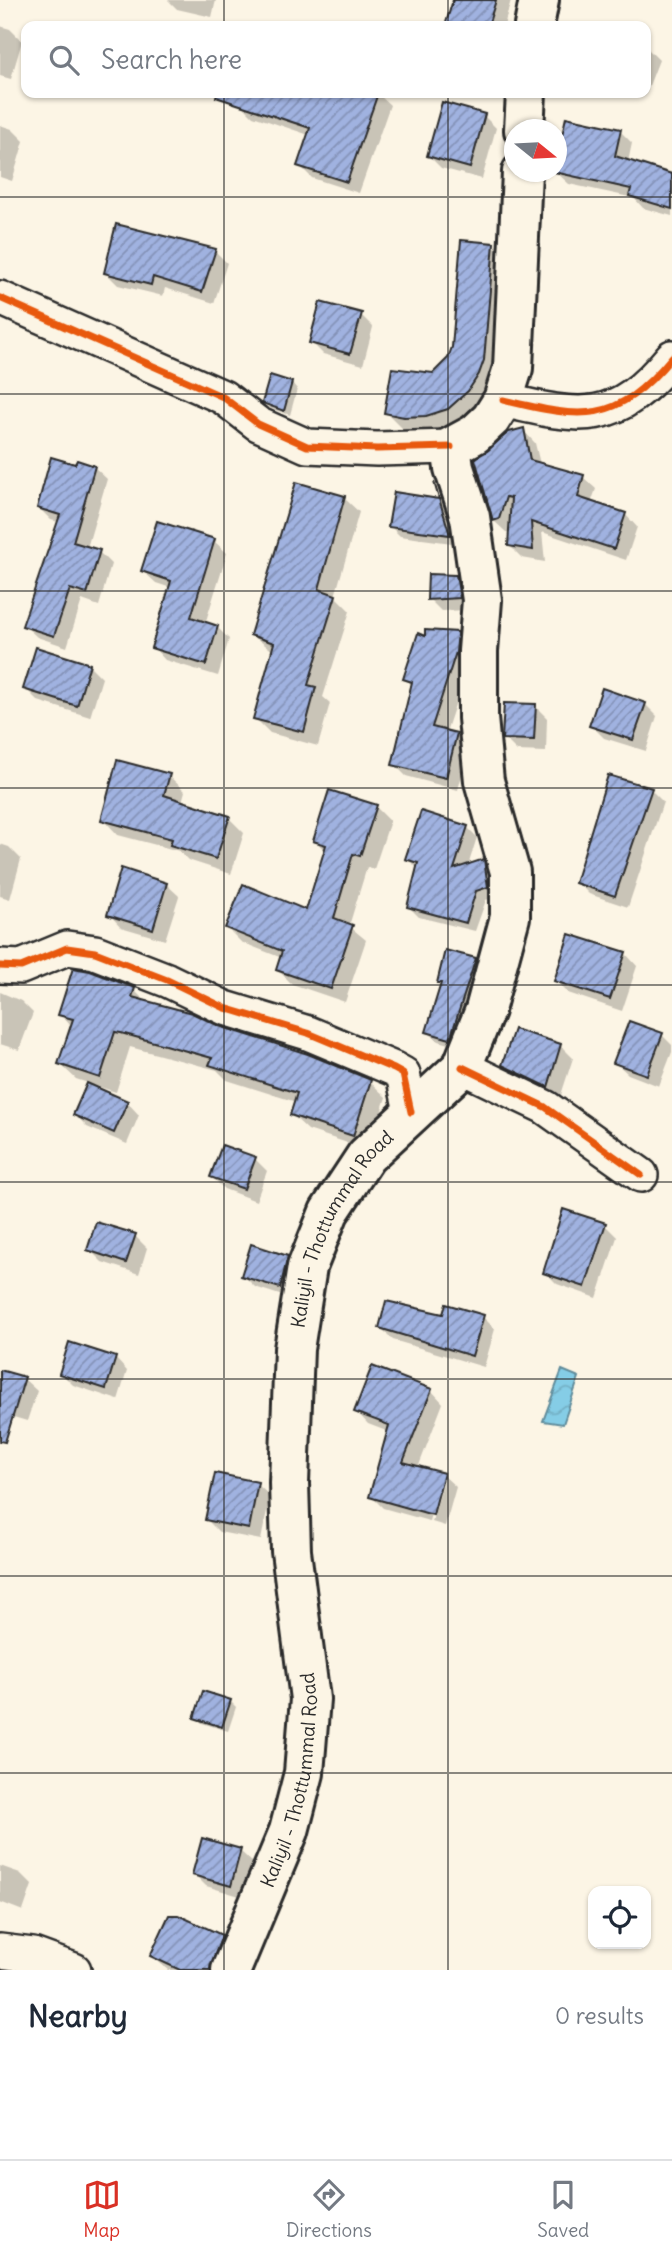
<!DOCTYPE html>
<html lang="en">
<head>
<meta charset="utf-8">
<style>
  :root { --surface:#fff; --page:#f2f2f3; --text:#1f2937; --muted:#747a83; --line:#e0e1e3; --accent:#d93025 }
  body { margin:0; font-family:Delius,sans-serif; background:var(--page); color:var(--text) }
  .controls { position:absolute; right:21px; bottom:21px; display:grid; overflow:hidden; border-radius:14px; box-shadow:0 2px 5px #0004 }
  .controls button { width:63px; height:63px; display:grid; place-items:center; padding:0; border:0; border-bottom:2px solid var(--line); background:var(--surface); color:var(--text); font:35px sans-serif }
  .compass { position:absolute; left:504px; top:119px; width:63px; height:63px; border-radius:50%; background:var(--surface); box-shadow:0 2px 5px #0004; rotate:108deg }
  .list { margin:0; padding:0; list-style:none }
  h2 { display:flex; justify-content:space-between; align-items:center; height:91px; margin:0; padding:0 28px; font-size:30px }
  h2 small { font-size:23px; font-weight:400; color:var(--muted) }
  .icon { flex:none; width:38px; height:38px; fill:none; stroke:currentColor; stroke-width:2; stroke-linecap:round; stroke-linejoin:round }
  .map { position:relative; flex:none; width:672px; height:1970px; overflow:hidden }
  .search { position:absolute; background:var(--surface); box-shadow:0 2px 5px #0004; left:21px; right:21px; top:21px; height:77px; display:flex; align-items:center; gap:18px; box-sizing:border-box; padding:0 24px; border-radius:14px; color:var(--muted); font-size:26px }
  .sheet { height:189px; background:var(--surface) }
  nav { display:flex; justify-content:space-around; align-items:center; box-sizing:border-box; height:98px; border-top:2px solid var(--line); background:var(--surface); font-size:19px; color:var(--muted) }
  nav a { display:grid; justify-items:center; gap:4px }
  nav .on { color:var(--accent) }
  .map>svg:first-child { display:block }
</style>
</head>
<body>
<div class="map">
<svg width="672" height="1970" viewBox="0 0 672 1970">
  <defs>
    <pattern id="water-waves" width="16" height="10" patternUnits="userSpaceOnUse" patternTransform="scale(1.75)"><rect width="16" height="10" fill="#85cde6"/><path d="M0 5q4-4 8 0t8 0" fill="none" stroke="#73b0c5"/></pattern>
    <pattern id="building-hatch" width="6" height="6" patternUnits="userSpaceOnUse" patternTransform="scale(1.75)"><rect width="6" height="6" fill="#a0b2e0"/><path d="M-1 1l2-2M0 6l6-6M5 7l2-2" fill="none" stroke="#8391b6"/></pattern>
  </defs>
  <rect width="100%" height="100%" fill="#fcf5e5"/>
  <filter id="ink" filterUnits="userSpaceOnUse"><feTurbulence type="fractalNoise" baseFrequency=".0143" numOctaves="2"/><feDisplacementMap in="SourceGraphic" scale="14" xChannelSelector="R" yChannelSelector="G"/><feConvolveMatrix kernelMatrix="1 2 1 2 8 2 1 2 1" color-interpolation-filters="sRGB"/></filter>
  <g filter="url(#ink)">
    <polygon fill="url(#water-waves)" stroke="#618c9b" stroke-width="2" points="562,1370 579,1377 563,1424 543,1421"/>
    <g fill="#0003">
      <polygon points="168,0 216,0 212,17 177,9"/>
      <polygon points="455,0 511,0 504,26 450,26"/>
      <polygon points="0,26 10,29 22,41 11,79 0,76"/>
      <polygon points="646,47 659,60 645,96 637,93 646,93"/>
      <polygon points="245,93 377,93 390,105 359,193 312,178 299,165 309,135 253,116 241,104"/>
      <polygon points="484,116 496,128 482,179 441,168 429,156"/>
      <polygon points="0,125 12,129 24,141 12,181 0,177"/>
      <polygon points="620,131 632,143 628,162 672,175 672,216 643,208 634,198 569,184 556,172"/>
      <polygon points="493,245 511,263 501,378 466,426 423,435 404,430 386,412 449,359"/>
      <polygon points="215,251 227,263 214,303 165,288 163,296 118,285 106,273"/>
      <polygon points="361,315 373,327 363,365 323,354 311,342"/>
      <polygon points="292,383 297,389 290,415 270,408 264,402"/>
      <polygon points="523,430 535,443 540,464 583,477 596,489 591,503 625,514 637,527 626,560 542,532 545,562 522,558 510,546 511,532 507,533 494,521 477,459"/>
      <polygon points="76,466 94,467 107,479 87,548 99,552 111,564 99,606 82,600 67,647 37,637 24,625 59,522 51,520 39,508"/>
      <polygon points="438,488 444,494 459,544 400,536 390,526 395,494 441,501"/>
      <polygon points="344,498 359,512 335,596 350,611 323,697 330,703 318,746 270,733 255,718 273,651 252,635"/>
      <polygon points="214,541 227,553 205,624 217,627 229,639 218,676 165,660 153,647 171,588 156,583 143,571"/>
      <polygon points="456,577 468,589 471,610 441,611 429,599"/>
      <polygon points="457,633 469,646 468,665 446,732 457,735 469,747 458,790 406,776 394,764 413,686 405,678 427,638"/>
      <polygon points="37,650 90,666 102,678 90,717 38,701 25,688"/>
      <polygon points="645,704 657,716 646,751 604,738 591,725"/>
      <polygon points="535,706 547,718 546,752 517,751 504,738"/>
      <polygon points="169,776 185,791 182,802 229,818 244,833 231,874 188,860 179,851 118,835 103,819"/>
      <polygon points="651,790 663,802 628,907 589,894 577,882"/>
      <polygon points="376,807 390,821 374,869 367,867 349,926 366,940 345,1002 292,984 278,970 282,958 241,942 227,928 308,912 326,852 315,840"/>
      <polygon points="467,827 477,837 468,866 483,861 493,871 497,896 486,900 475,931 419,917 409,907 418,869 407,858"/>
      <polygon points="0,844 9,847 21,859 10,899 0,896"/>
      <polygon points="166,884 179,896 165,940 121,927 109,914"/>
      <polygon points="625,953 637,966 622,1011 568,993 556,981"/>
      <polygon points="475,959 484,969 459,1047 438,1041 428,1032 442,985 439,982"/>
      <polygon points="134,990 147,1003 370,1082 386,1097 369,1150 308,1130 292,1115 296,1102 227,1080 217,1070 130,1047 116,1092 90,1084 89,1086 127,1102 139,1115 127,1144 87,1127 75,1114 88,1083 76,1079 60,1064 72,1027 60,1014"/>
      <polygon points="0,992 21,1001 33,1013 19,1050 0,1044"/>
      <polygon points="515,1031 561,1046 573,1058 560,1098 517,1077 504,1065"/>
      <polygon points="662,1035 672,1045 672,1052 659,1086 628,1074 615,1062"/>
      <polygon points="255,1159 267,1171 256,1201 224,1189 212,1177"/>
      <polygon points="605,1225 617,1237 597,1298 557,1284 545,1272"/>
      <polygon points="135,1236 147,1248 139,1274 102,1262 89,1249"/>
      <polygon points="287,1258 299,1270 292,1299 255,1287 243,1275"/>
      <polygon points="444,1317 483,1317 495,1329 484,1367 393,1340 381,1328"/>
      <polygon points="115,1358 127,1371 118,1400 73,1385 61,1373"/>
      <polygon points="0,1372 24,1379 37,1391 27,1421 0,1413"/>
      <polygon points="431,1390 443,1403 418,1468 443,1475 456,1487 445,1526 432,1522 444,1481 440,1481 429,1521 383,1508 371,1496 389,1432 368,1424 356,1411"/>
      <polygon points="257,1484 270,1496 261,1540 219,1532 207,1520"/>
      <polygon points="230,1701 236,1707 228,1731 202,1723 196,1717"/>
      <polygon points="240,1851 253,1863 243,1897 206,1886 194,1874"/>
      <polygon points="0,1866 20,1873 32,1885 23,1911 0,1902"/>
      <polygon points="171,1914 221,1936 233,1948 226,1970 168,1970 152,1956"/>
    </g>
    <g fill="url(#building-hatch)" stroke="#2b2b2b" stroke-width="2">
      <polygon points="453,0 496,0 488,26 445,26"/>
      <polygon points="217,93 378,93 347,182 297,166 310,128 216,97"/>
      <polygon points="442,102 485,114 470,168 427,156"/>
      <polygon points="566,117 621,129 615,156 672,174 672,209 629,196 631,189 554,172"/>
      <polygon points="116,224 216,249 202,292 153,277 151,285 104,273"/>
      <polygon points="461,240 494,243 484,360 479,374 468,391 448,409 426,416 404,417 384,413 392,368 433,373 448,358 452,347"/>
      <polygon points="320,302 362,313 350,354 309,343"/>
      <polygon points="270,375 292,382 284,411 262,403"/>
      <polygon points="524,428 530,460 584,475 578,497 626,513 614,549 531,522 533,550 508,546 511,498 506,497 499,519 493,521 475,459 509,432"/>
      <polygon points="51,457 75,464 77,460 95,466 73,542 100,550 87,594 70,589 54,636 22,626 60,515 37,508"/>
      <polygon points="296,482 345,496 319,589 336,595 308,685 316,687 304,732 253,719 274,643 250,635"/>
      <polygon points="434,482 450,535 388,527 394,492 439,499"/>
      <polygon points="157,521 215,539 191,617 218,626 206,665 151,648 171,581 141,571"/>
      <polygon points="428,574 456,575 460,598 427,600"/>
      <polygon points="425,630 458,632 456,652 432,727 457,733 446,778 392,765 412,682 403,679 418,633 425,636"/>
      <polygon points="36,647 90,664 77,706 23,689"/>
      <polygon points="602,688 646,703 633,740 589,726"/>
      <polygon points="504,703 536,704 534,740 502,739"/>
      <polygon points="117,760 170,774 164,795 230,816 216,859 170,845 172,839 101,820"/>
      <polygon points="608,775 652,788 615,896 575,883"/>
      <polygon points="329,790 377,805 360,856 353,854 334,918 353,925 331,989 276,970 282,951 225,928 243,884 306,910 326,845 313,841"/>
      <polygon points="421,811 468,826 454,869 484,859 488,887 476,891 466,923 407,907 418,863 405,859"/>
      <polygon points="121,868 167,883 153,929 107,915"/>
      <polygon points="569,934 626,952 610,999 554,981"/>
      <polygon points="445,950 476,958 450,1039 426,1032 441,983 437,983"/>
      <polygon points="73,968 90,971 135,988 132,997 192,1013 219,1026 308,1054 371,1080 353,1136 290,1115 297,1093 209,1065 212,1058 121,1033 115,1032 100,1078 58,1064 73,1019 58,1015"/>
      <polygon points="629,1021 663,1033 647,1075 613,1063"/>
      <polygon points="514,1029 561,1044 548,1087 502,1065"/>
      <polygon points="87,1083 128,1101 114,1133 73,1115"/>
      <polygon points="222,1145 256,1157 244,1189 210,1177"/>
      <polygon points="563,1209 606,1223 585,1287 543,1273"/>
      <polygon points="96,1222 136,1234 126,1263 87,1250"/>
      <polygon points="251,1244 288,1256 280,1288 241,1276"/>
      <polygon points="386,1301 443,1314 446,1304 484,1315 472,1356 379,1328"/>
      <polygon points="69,1342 116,1357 106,1389 59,1374"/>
      <polygon points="372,1366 432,1389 403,1462 444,1473 433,1515 369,1497 389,1425 354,1412"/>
      <polygon points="0,1370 25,1377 5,1442 0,1441"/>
      <polygon points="215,1473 258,1482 249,1529 205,1520"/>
      <polygon points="203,1691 231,1700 222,1727 194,1718"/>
      <polygon points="202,1838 241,1849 231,1886 192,1875"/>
      <polygon points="169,1915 178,1915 222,1935 210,1970 180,1970 150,1956"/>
    </g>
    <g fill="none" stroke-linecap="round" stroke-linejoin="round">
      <defs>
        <g id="minor">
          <polyline points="0,298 223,397 258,424 307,446 377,449 451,447"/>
          <path d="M503,400C583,419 615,426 672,357"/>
          <polyline points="0,966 21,967 67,948 95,952 167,980 225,1008 308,1033 394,1069 403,1074 411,1112"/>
          <polyline points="462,1067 545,1107 641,1175"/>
          <polyline points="0,1951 33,1955 74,1970"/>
        </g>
        <g id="major">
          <polyline points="534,26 539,0"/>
          <polyline points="524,130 526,93"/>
          <path id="s1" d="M231,1970L289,1831L304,1773L310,1699L291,1551L289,1483L294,1349L307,1267L329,1212L366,1156L462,1067L485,1010L510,917V872L484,781L478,718V651L482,600L470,517L454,468L451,447L475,434L491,419L503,400L513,368L522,172"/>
        </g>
      </defs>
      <use href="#minor" stroke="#2b2b2b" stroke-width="38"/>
      <use href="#major" stroke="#2b2b2b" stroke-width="44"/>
      <use href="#minor" stroke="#fcf5e5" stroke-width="33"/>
      <use href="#major" stroke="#fcf5e5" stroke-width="38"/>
      <defs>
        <g id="cycleway">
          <polyline points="0,298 223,397 258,424 307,446 377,449 451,447"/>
          <path d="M503,400C583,419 615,426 672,357"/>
          <polyline points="0,966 21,967 67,948 95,952 167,980 225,1008 308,1033 394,1069 403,1074 411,1112"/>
          <polyline points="462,1067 545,1107 641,1175"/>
        </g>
      </defs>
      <use href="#cycleway" stroke="#fcf5e5" stroke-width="11"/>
      <use href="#cycleway" stroke="#e8590c" stroke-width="7"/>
    </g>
  </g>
  <path fill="none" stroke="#2b2b2b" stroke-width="2" stroke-opacity="0.55" d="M224,0V26M448,0V26M224,93V1970M448,93V1970M0,197H672M0,394H672M0,591H672M0,788H672M0,985H672M0,1182H672M0,1379H672M0,1576H672M0,1773H672"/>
  <g text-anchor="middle" stroke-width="6" stroke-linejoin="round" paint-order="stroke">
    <g font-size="19" fill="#2b2b2b" stroke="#fcf5e5">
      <text dy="7" stroke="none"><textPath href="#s1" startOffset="768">Kaliyil - Thottummal Road</textPath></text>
      <text dy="7" stroke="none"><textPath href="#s1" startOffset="201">Kaliyil - Thottummal Road</textPath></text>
    </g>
  </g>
</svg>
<div class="controls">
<button><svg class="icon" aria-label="locate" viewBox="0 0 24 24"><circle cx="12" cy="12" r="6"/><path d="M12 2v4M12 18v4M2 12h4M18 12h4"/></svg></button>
</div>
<svg class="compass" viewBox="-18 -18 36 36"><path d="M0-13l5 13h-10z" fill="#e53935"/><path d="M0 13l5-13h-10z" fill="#747a83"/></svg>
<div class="search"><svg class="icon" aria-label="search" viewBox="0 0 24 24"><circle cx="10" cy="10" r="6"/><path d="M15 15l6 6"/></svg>Search here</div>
</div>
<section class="sheet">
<h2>Nearby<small>0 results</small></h2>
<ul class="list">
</ul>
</section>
<nav>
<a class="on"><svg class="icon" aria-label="map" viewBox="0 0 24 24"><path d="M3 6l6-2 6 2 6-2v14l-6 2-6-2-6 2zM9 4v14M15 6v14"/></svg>Map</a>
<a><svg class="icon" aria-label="directions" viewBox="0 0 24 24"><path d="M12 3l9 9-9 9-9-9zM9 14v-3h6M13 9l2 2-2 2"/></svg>Directions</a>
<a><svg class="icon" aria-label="saved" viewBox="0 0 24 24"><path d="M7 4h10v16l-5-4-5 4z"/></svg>Saved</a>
</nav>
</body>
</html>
